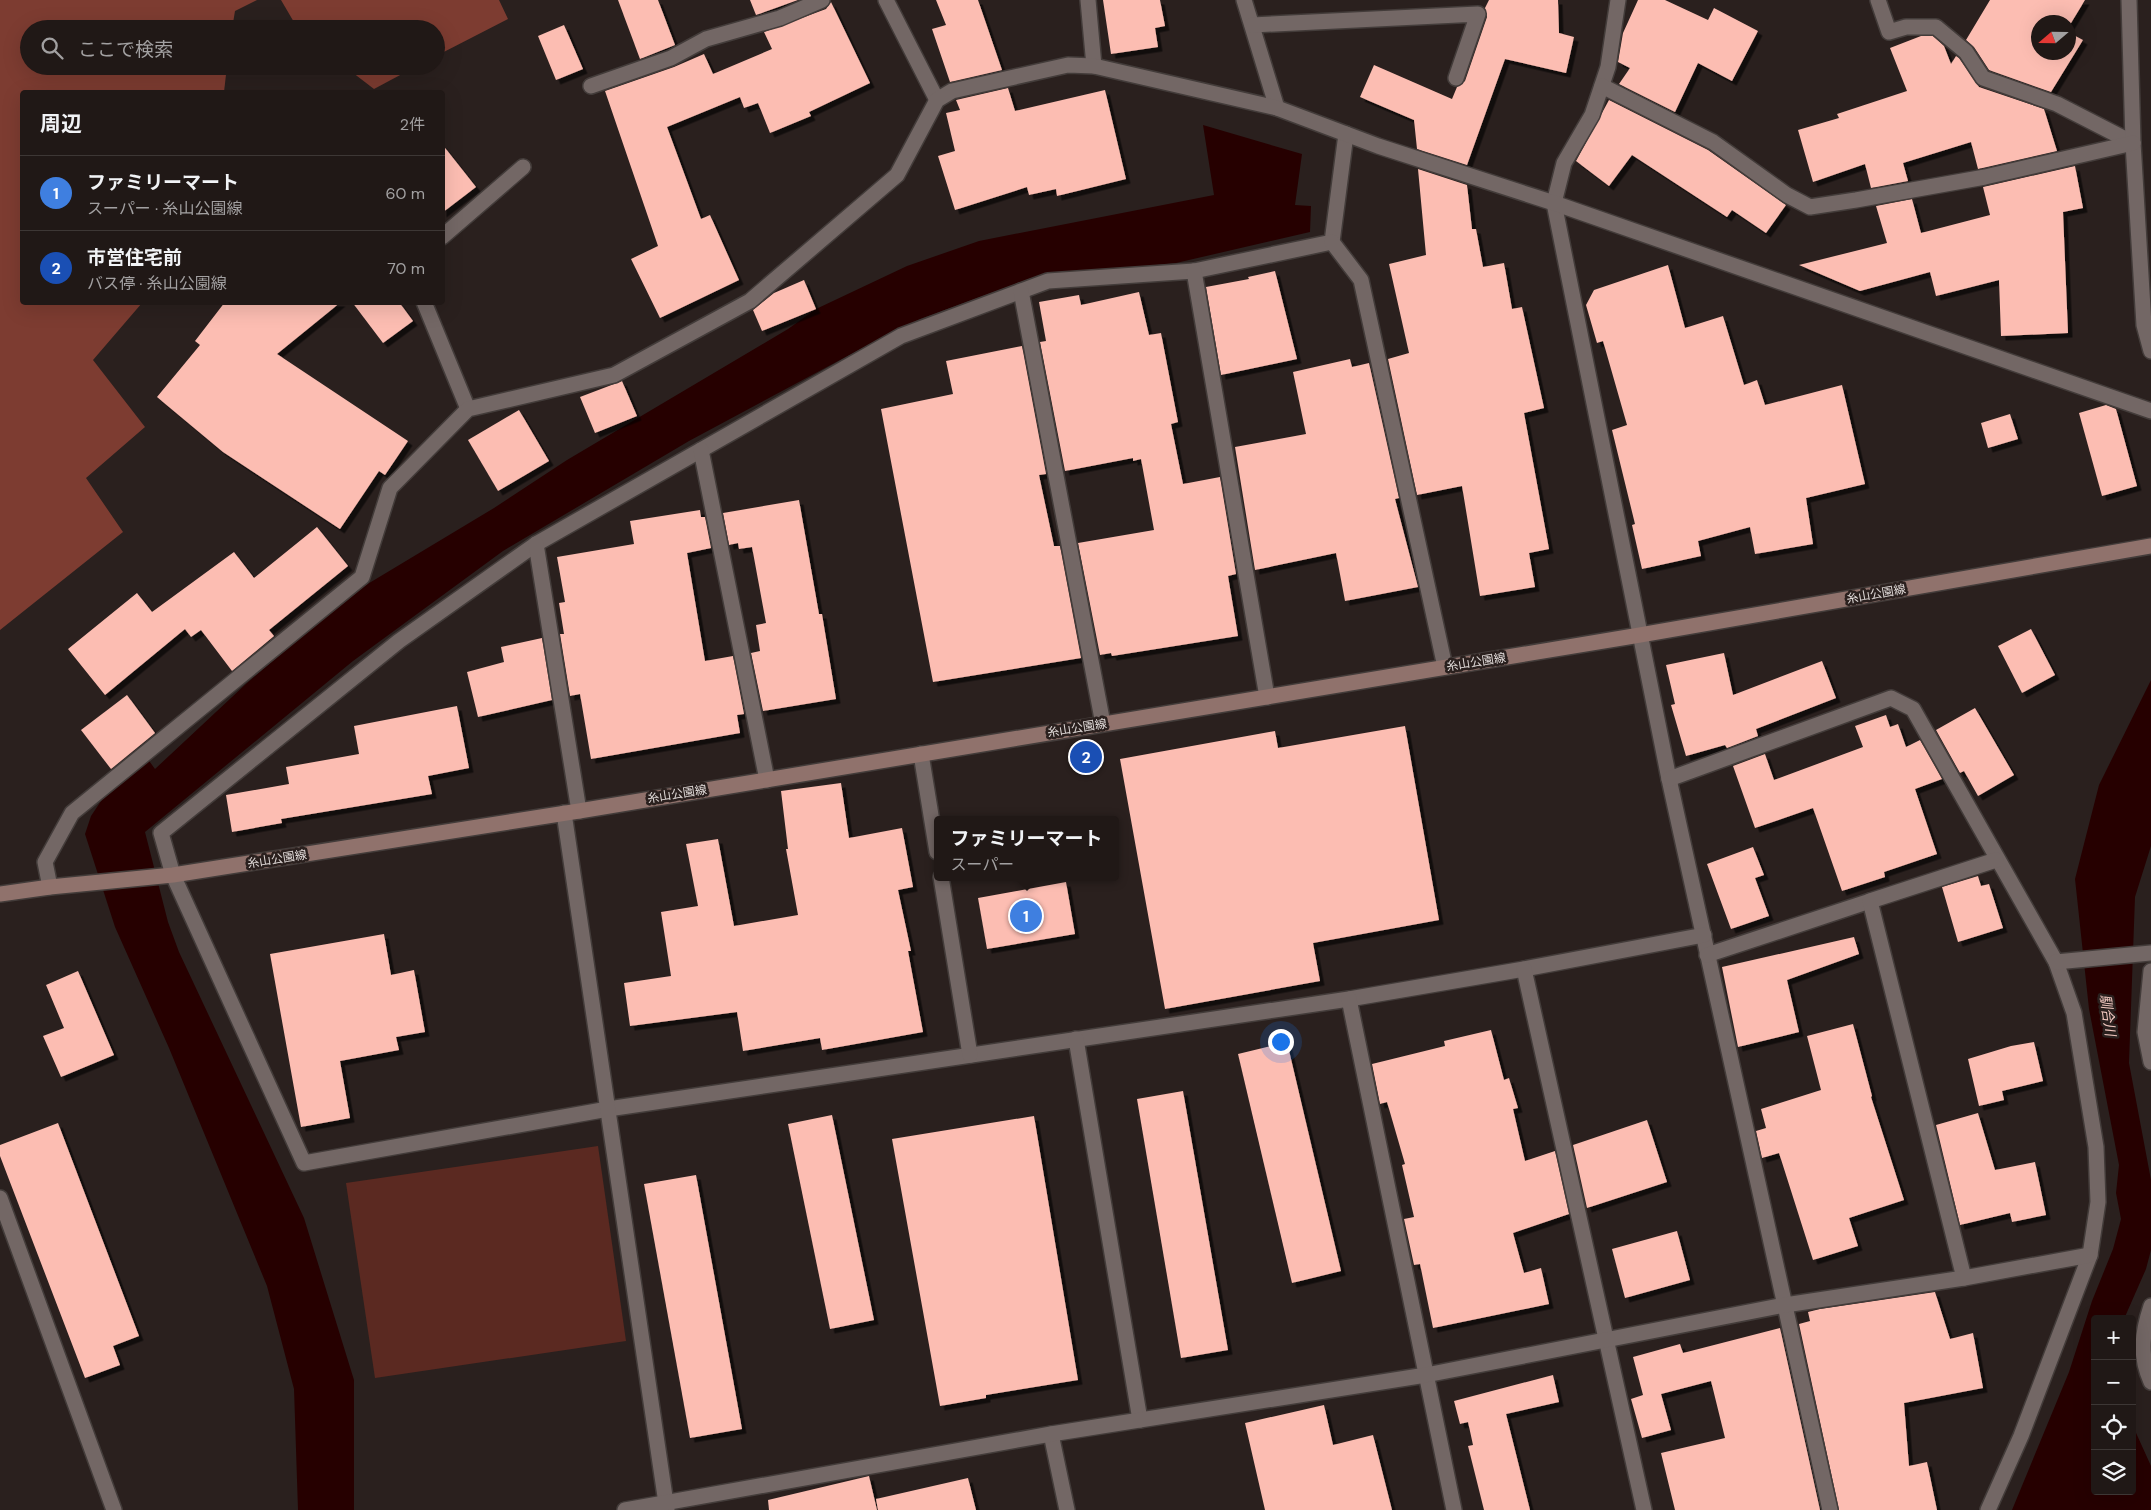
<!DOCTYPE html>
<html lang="ja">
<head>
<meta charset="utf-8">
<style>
  :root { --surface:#201816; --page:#2d2523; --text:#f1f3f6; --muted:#a2a0a1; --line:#3d3735; --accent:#b45309 }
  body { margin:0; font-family:"DM Sans","Noto Sans JP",sans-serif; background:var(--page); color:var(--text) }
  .controls { position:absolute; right:15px; bottom:15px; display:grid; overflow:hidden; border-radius:5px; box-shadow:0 5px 20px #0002 }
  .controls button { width:45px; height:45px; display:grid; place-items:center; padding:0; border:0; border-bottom:1px solid var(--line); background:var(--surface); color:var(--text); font:25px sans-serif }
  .compass { position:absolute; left:2031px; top:15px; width:45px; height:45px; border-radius:50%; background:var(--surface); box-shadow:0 5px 20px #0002; rotate:250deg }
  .you { position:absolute; left:1280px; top:1041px; width:18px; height:18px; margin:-12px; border:4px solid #fff; border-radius:50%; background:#1a73e8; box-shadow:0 0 0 8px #1a73e833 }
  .badge { display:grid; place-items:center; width:32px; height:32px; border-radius:50%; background:var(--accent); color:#fff; font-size:16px; font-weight:700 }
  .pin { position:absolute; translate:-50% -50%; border:2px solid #fff; box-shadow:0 1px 5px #0006 }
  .popup { position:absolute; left:934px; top:816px; width:185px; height:65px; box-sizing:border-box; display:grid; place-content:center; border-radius:5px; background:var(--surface); filter:drop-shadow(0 1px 4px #0005); font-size:16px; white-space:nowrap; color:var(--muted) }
  .popup b { font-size:19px; color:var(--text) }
  .popup::after { content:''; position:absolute; left:50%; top:100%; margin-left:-10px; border:10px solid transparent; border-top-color:var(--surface) }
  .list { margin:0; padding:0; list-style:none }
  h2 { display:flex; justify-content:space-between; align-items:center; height:65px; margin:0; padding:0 20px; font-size:21px }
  h2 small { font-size:16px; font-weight:400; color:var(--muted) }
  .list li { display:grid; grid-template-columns:32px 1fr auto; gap:15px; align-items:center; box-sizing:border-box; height:75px; padding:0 20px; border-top:1px solid var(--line) }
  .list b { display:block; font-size:19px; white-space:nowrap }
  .list p { margin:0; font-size:16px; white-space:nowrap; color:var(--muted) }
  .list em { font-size:16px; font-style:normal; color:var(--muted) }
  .icon { flex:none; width:28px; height:28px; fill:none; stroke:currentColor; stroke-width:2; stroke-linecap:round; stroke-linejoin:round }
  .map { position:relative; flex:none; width:2151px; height:1510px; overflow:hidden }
  .search { position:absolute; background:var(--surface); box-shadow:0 5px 20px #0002; left:20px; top:20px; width:425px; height:55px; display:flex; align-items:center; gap:12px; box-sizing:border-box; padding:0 18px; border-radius:28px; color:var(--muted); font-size:19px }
  .panel { position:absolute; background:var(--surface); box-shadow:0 5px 20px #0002; left:20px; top:90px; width:425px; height:215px; border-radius:5px }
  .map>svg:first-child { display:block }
</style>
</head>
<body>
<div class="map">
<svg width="2151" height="1510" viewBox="0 0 2151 1510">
  <defs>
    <filter id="shadow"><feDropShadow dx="4.5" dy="4.5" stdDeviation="0" flood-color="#0009"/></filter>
  </defs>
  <rect width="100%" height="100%" fill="#2a201e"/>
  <polygon fill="#5b2921" points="598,1146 626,1341 375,1378 346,1183"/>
  <g fill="#7d3c31">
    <polygon points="0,0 257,0 235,11 232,29 29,29 29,66 227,66 224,92 22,92 22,302 142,303 93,360 145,427 86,478 123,532 0,630"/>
    <polygon points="281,0 499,0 508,19 436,56 436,29 298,29"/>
    <polygon points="344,66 417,66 374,89"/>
  </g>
  <g fill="#260000">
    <polygon points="1203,125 1302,154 1295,205 1311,206 1310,232 1176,263 1034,277 920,319 868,345 689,441 503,551 353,661 145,832 168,922 179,952 304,1218 354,1380 354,1510 298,1510 294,1389 267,1286 169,1048 115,927 85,834 91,816 107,792 147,758 155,769 247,683 351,594 494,508 567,460 788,329 816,309 907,266 979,241 1214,195"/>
    <polygon points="2151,680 2151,846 2135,897 2129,1063 2151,1180 2151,1250 2146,1269 2124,1319 2095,1319 2095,1491 2132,1491 2132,1424 2151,1466 2151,1510 2012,1510 2069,1372 2092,1301 2113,1249 2121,1219 2116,1193 2119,1165 2089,1009 2075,879 2099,785"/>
  </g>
  <g fill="#fcbdb2" filter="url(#shadow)">
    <polygon points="618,0 658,0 675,45 640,59"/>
    <polygon points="750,0 798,0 756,15"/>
    <polygon points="936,0 978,0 1002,70 950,82 932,29 946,25"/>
    <polygon points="1103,0 1160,0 1165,26 1155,28 1158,47 1111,54"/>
    <polygon points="1489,0 1558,0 1559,33 1574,37 1566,73 1505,59 1467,165 1417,149 1414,120 1360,97 1374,65 1452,99 1457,87 1465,81 1487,17 1485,8"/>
    <polygon points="1638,0 1665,0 1708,20 1714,8 1758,31 1732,81 1698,63 1675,112 1619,84 1630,68 1618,62 1623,33"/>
    <polygon points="1990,0 2085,0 2068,28 2068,22 2038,22 2038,52 2068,52 2068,32 2083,40 2051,92 1989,70 1974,47 1966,40"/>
    <polygon points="831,2 870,83 809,112 811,116 770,133 758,103 744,108 740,97 667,127 701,219 710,215 739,280 660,318 631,259 658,246 605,91 674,67 704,54 713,74 772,49 764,32 826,9"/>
    <polygon points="564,25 583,69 556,80 538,36"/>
    <polygon points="1921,36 1933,36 1944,46 1951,64 1956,56 1959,58 1979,87 2044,109 2057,151 1978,169 1971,142 1903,163 1908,181 1871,188 1865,164 1813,182 1798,130 1839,118 1837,114 1907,91 1890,48"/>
    <polygon points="1008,88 1015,111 1105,90 1126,179 1057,196 1056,189 1029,195 1027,187 955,210 938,156 955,151 946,113 960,110 956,100"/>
    <polygon points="1609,100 1708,150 1786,205 1766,233 1732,210 1727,217 1632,155 1609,186 1576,161"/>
    <polygon points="442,144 476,187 442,213"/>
    <polygon points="2075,166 2083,208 2063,212 2068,333 2001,336 1999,280 1936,296 1930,272 1860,291 1799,265 1887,243 1876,206 1912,199 1921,233 1990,215 1983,187"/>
    <polygon points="1418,169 1467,185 1472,229 1476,229 1483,267 1504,263 1512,309 1522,307 1544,408 1524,413 1549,549 1529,553 1535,587 1480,596 1462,486 1417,495 1388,359 1409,353 1389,264 1426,255"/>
    <polygon points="1668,265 1685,328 1723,316 1744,385 1757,380 1765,405 1842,385 1865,484 1806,498 1813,544 1755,554 1750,527 1698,541 1701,556 1642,569 1632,525 1635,524 1612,430 1627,425 1603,341 1597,343 1586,305 1594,290"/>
    <polygon points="1275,271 1297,359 1221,375 1206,287 1249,279 1248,277"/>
    <polygon points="804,280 816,309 762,331 753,310 774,293"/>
    <polygon points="1139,292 1149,335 1161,333 1178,422 1171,424 1183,484 1220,477 1236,574 1228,576 1238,636 1112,656 1111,653 1100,655 1078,543 1154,530 1141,459 1133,461 1133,458 1065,471 1040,342 1046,341 1039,302 1079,295 1081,305"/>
    <polygon points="225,302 341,302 277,354 408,441 385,475 379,471 340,529 223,452 157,397 200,345 195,341"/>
    <polygon points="352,302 399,302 413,321 383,343"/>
    <polygon points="1022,346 1046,474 1039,475 1054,546 1060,546 1081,658 933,682 881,409 953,394 946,361"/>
    <polygon points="1350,359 1352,367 1369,363 1399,498 1395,499 1418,587 1345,601 1336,553 1255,570 1235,447 1306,434 1293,372"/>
    <polygon points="622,381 637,416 595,433 580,397"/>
    <polygon points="2106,405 2116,409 2137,486 2102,496 2079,413"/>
    <polygon points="519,410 549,461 498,491 468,440"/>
    <polygon points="2010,414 2018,439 1988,448 1981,423"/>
    <polygon points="799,500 819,614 822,614 836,699 763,711 751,653 760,651 756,625 766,623 752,547 739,549 738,543 729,545 723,513"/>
    <polygon points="700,510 701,517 705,517 711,548 687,553 705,661 733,656 744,714 737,715 740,733 591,759 580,694 570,696 560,634 564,634 559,603 565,602 557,557 634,544 630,521"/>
    <polygon points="317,527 348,566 269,630 274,636 232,671 201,630 191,637 185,629 105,695 68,649 137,593 152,612 234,552 254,578"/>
    <polygon points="2031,629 2055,675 2022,693 1998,646"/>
    <polygon points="542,638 552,700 478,717 467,672 504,662 501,647"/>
    <polygon points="1724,653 1733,695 1822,661 1836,698 1756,729 1758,736 1727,748 1725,745 1686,756 1671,705 1675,704 1666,665"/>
    <polygon points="127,695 155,733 111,769 81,730"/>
    <polygon points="457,706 469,768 428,776 432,794 281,819 282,823 232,832 226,795 289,784 286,767 359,754 354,726"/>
    <polygon points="1975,708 2014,775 1978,796 1964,771 1960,773 1936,730"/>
    <polygon points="1886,715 1890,727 1898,724 1906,747 1920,740 1942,779 1915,789 1937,854 1884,872 1885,877 1842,891 1813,808 1755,828 1733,766 1765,754 1774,780 1863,747 1855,726"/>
    <polygon points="1405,726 1439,920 1313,943 1320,981 1165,1009 1120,759 1275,731 1278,748"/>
    <polygon points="841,783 849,838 902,828 913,887 898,890 911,951 908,951 923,1032 822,1050 820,1038 743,1051 737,1012 630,1026 624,983 671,976 661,912 698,906 686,844 718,839 734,926 798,915 786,849 788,849 781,791"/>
    <polygon points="1753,847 1764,875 1755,878 1769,916 1731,929 1707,864"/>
    <polygon points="1978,876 1981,886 1989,884 2003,928 1958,942 1942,887"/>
    <polygon points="1066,882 1075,934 987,949 978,898"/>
    <polygon points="384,934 391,975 414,970 425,1032 396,1037 399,1050 340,1061 350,1118 301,1127 270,954"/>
    <polygon points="1854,937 1859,954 1787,980 1799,1032 1738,1047 1722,967"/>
    <polygon points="78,971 114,1055 61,1077 43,1036 64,1028 46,985"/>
    <polygon points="1853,1024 1872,1096 1871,1097 1904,1200 1849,1218 1858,1246 1813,1260 1779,1153 1762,1158 1756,1131 1766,1128 1761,1109 1821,1090 1807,1036"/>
    <polygon points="1491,1030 1504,1080 1509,1078 1518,1108 1513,1109 1525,1161 1555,1151 1569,1214 1513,1233 1524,1273 1541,1268 1549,1304 1433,1328 1420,1264 1414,1265 1404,1219 1414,1217 1402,1165 1405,1164 1387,1102 1380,1104 1372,1064 1445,1046 1444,1041"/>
    <polygon points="1287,1042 1341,1271 1292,1283 1238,1054"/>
    <polygon points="2034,1042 2043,1081 2002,1091 2004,1100 1979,1106 1968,1059 2011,1046"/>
    <polygon points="1183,1091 1228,1350 1181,1358 1137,1099"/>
    <polygon points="1978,1113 1995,1170 2035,1162 2046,1215 2012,1222 2010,1213 1960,1225 1936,1125"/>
    <polygon points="832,1115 874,1320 830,1329 788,1124"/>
    <polygon points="1034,1116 1078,1380 986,1395 986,1398 940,1406 892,1139"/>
    <polygon points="1647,1120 1667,1182 1587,1208 1573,1145"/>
    <polygon points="58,1123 139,1336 113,1346 120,1365 85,1378 0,1156 0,1145"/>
    <polygon points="696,1175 742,1429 690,1438 644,1184"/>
    <polygon points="1677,1231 1690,1280 1625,1298 1612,1249"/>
    <polygon points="1935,1292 1950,1339 1973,1333 1983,1388 1904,1403 1909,1466 1927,1462 1937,1510 1839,1510 1799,1324 1810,1321 1808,1312 1820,1309"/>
    <polygon points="1780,1328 1820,1510 1675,1510 1661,1453 1725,1438 1711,1381 1661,1394 1671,1430 1642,1438 1631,1399 1643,1395 1633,1357 1680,1344 1683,1353"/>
    <polygon points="1553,1375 1559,1402 1506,1414 1530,1510 1484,1510 1468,1446 1473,1445 1468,1422 1460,1424 1454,1401"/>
    <polygon points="1324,1405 1333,1445 1373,1435 1392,1510 1265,1510 1245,1423"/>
    <polygon points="869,1476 877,1510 769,1510 768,1500"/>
    <polygon points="968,1478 976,1510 878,1510 876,1499"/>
  </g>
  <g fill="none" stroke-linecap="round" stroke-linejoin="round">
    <defs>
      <g id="street">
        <polyline points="886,0 937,100"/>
        <polyline points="1088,0 1094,66"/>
        <polyline points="1244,0 1277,108"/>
        <polyline points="1618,0 1608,67 1592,115 1564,163 1554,203 1669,779 1830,1510"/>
        <polyline points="1878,0 1889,32 1906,27 1936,27 1966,52 1983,78 2057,104 2133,143"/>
        <polyline points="2129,0 2133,143 2144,325 2151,351"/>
        <polyline points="1252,25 1478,14 1456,78"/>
        <polyline points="591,86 671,58 706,39 780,18 822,0"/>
        <polyline points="1602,86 1713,142 1787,195 1810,207 1856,200 1985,177 2133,143"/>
        <polyline points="1346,134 1332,242 1194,271 1048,281 901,336 536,544 399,641 161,833 173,875 304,1163 608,1109 1349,999 1524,969 1704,935"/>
        <polyline points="442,237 523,167"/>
        <polyline points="1332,242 1361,280 1445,667"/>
        <polyline points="1194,271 1267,697"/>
        <polyline points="1021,291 1103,724"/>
        <polyline points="424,302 468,409"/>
        <polyline points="701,450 767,780"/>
        <polyline points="536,544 579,811"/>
        <polyline points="921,754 937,852"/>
        <polyline points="1669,779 1891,698 1913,709 2056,962 2074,1013 2096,1147 2098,1202 2090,1255 2021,1436 1988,1510"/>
        <polyline points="564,813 667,1510"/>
        <polyline points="941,877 970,1055"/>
        <polyline points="50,887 45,862 72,813 362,577 390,488 468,409 614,375 750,301 897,175 937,100 952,91 1068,65 1094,66 1277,108 1378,146 1554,203 2151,411"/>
        <polyline points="1707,955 1870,901"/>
        <polyline points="2056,962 2151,953"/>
        <polyline points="1524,969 1644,1510"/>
        <polyline points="2151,971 2145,1032 2151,1062"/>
        <polyline points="1349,999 1454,1510"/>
        <polyline points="1076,1039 1140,1420"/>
        <polyline points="0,1198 114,1510"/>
        <polyline points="1964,1278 1870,901 1996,860"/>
        <path d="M2151,1306C2142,1333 2139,1355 2151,1382"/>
        <polyline points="1051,1434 1067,1510"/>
        <polyline points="625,1510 1051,1434 1426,1375 1785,1305 1964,1278 2090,1255"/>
      </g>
      <polyline id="secondary" points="0,894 50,887 173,875 579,811 1640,635 2151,546"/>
    </defs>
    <use href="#street" stroke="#433c3a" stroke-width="18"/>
    <use href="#secondary" stroke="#433c3a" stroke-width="18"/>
    <use href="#street" stroke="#736765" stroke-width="15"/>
    <use href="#secondary" stroke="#90726c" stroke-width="15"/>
  </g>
  <g text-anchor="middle" stroke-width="5" stroke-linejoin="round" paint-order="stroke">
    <g font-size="12" fill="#e0dad8" stroke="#2a201e">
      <text transform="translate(1876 594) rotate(-10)" y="4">糸山公園線</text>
      <text transform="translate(1476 662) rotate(-9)" y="4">糸山公園線</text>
      <text transform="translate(1077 728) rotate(-9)" y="4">糸山公園線</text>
      <text transform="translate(677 794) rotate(-9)" y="4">糸山公園線</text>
      <text transform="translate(277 859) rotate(-9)" y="4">糸山公園線</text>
    </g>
    <g font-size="14" font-style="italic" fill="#f2c8c0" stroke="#2a201e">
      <text transform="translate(2108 1015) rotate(82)" y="5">馴合川</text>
    </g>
  </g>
</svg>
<div class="controls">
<button>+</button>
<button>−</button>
<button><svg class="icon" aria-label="locate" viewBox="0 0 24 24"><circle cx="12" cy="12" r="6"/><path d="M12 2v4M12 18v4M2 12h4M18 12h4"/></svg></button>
<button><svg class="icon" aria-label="layers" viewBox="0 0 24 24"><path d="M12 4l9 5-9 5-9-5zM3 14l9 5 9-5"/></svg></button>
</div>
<svg class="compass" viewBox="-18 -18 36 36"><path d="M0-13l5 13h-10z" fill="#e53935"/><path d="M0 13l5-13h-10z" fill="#a2a0a1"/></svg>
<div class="you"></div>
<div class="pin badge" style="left:1026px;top:916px;background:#3f7fe0">1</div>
<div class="popup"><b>ファミリーマート</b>スーパー</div>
<div class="pin badge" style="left:1086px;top:757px;background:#1a4fb4">2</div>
<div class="search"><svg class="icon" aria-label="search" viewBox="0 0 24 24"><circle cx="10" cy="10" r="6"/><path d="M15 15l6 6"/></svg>ここで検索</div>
<section class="panel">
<h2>周辺<small>2件</small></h2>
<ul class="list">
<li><span class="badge" style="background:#3f7fe0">1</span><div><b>ファミリーマート</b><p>スーパー · 糸山公園線</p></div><em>60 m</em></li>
<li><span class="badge" style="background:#1a4fb4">2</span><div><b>市営住宅前</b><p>バス停 · 糸山公園線</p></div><em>70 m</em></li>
</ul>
</section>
</div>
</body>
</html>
